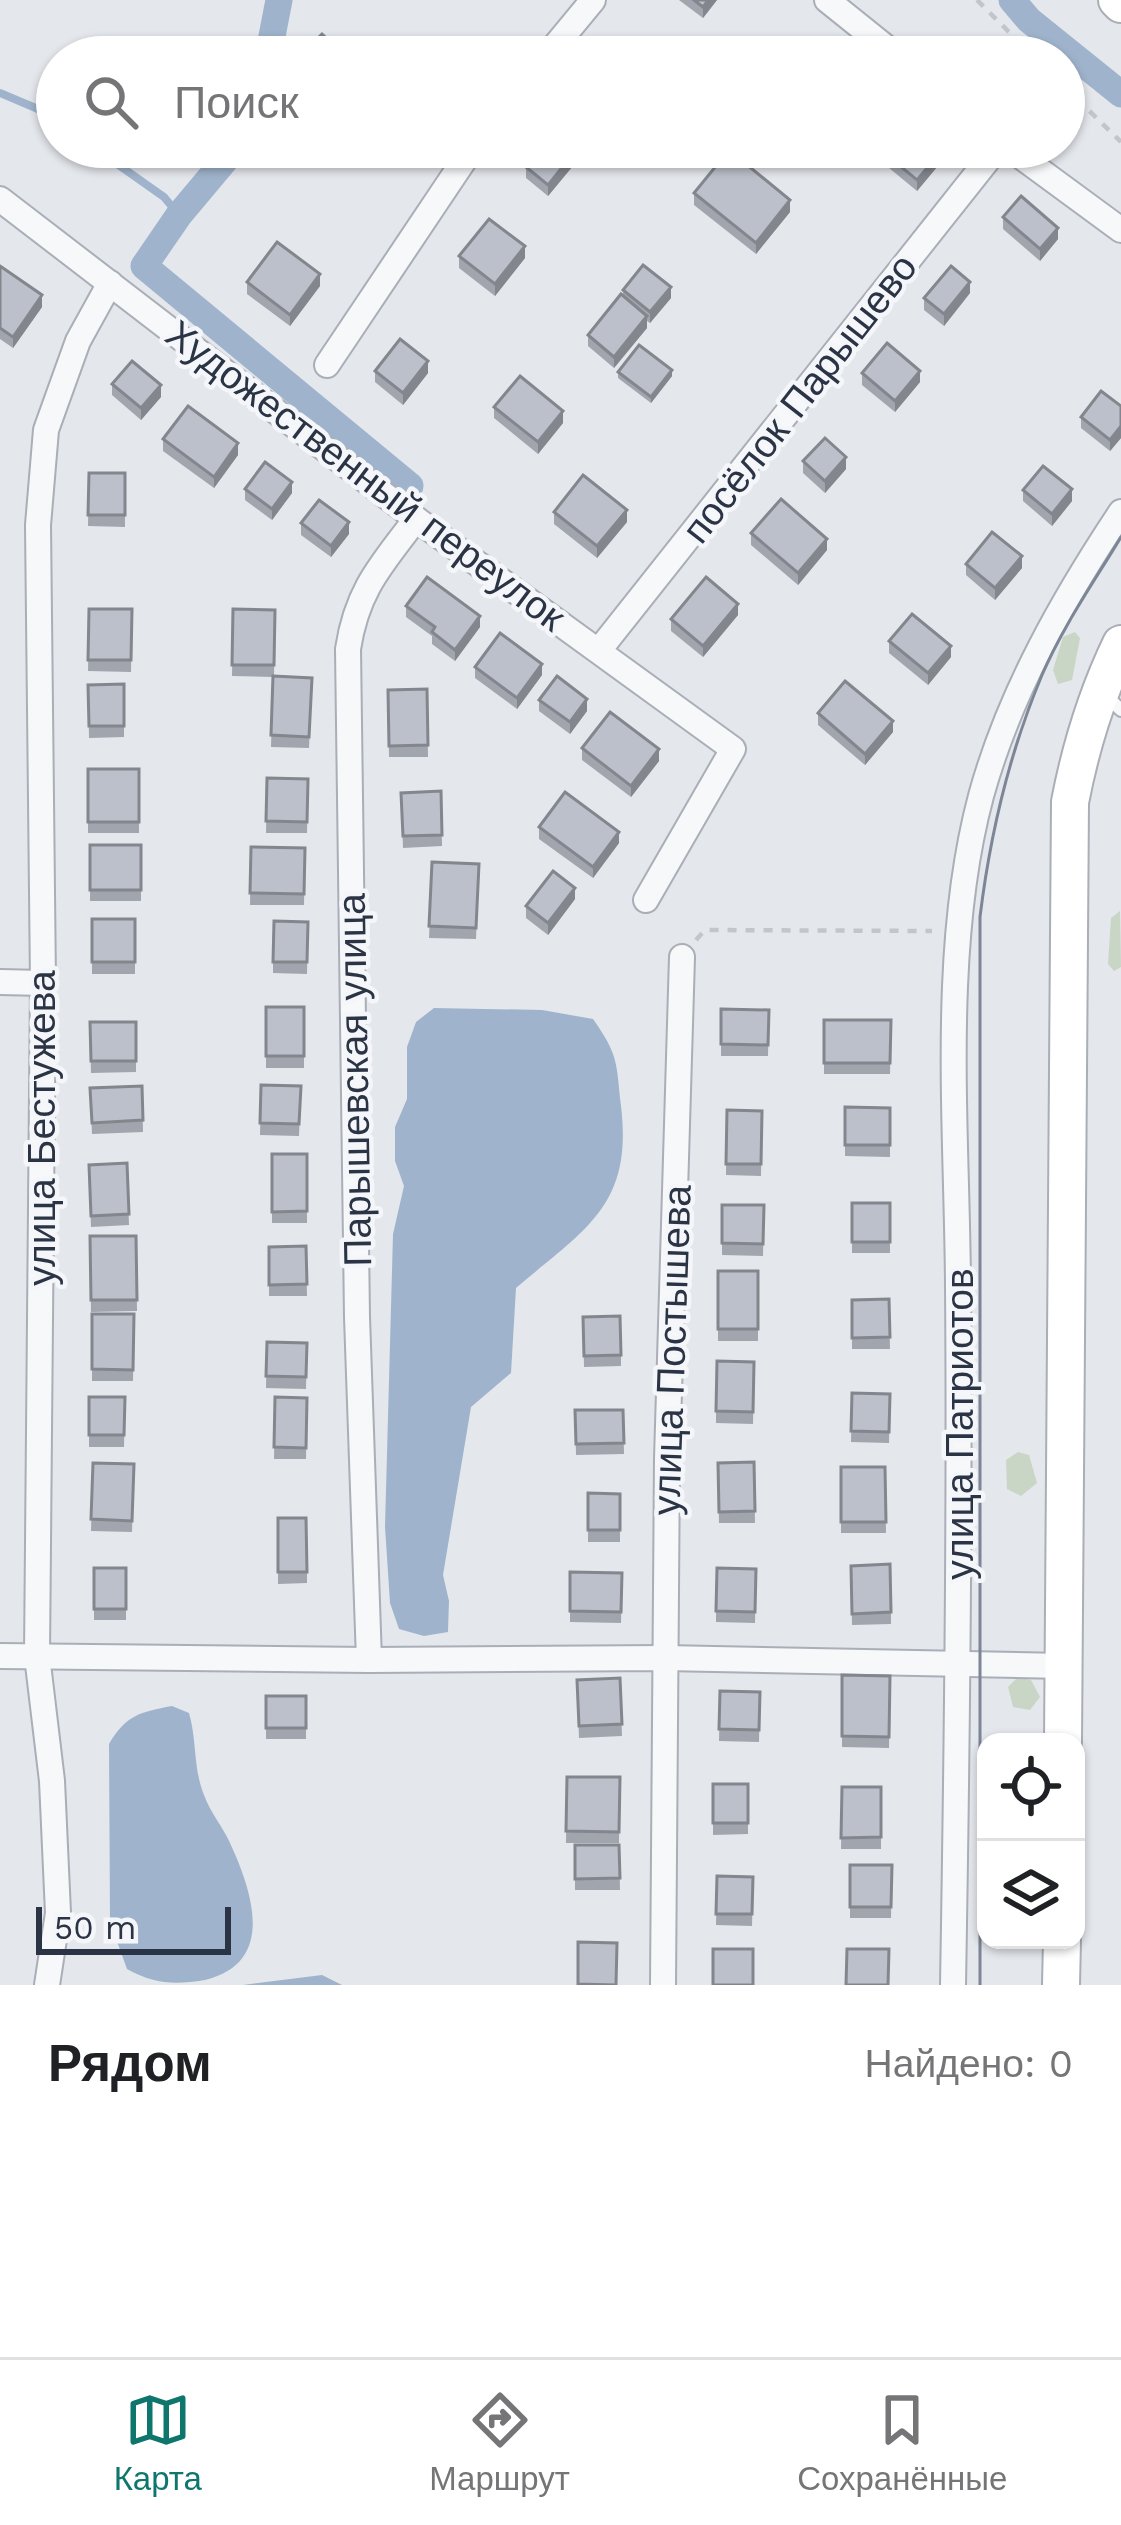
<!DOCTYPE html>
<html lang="ru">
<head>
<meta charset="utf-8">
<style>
  :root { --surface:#fff; --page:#f2f2f2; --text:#202124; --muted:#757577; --line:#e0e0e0; --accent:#0f766e }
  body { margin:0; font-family:"Work Sans",sans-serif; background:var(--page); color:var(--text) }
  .controls { position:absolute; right:36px; bottom:36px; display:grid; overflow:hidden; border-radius:24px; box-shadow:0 3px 9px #0004 }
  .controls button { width:108px; height:108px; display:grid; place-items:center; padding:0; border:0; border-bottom:3px solid var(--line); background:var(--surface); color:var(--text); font:60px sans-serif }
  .scale { position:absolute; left:36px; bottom:30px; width:195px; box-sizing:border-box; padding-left:12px; border:6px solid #2b3445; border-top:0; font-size:33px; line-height:42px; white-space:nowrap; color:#2b3445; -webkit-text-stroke:9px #f4f6f9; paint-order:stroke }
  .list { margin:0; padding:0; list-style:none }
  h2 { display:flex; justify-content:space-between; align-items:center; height:156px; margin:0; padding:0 48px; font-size:51px }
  h2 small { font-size:39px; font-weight:400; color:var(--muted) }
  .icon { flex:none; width:66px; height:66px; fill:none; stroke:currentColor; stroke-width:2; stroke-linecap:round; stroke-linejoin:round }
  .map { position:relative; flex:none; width:1121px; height:1985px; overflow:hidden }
  .search { position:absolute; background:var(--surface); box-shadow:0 3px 9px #0004; left:36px; right:36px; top:36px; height:132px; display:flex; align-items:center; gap:30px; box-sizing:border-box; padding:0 42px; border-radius:66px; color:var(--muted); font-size:45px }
  .sheet { height:372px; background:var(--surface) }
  nav { display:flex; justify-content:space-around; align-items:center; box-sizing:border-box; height:168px; border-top:3px solid var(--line); background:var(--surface); font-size:33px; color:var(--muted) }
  nav a { display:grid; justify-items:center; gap:6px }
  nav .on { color:var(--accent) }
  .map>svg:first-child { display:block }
</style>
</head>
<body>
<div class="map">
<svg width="1121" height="1985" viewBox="0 0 1121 1985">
  <rect width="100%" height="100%" fill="#e4e7ec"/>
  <g fill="#c9d6c5">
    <polygon points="1075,632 1080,638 1072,680 1058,684 1053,670 1063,637"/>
    <polygon points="1120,911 1121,967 1114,971 1108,964 1111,918"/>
    <polygon points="1018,1452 1029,1455 1037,1483 1021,1496 1007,1489 1006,1460"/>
    <polygon points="1018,1677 1031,1680 1040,1697 1030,1710 1013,1707 1008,1687"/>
  </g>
  <g fill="#9fb4cc">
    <path d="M434,1008L542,1010L593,1019C619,1056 616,1062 621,1106C633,1206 585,1229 516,1288L511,1373L471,1407L443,1575L449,1601L448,1632L424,1636L399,1629L390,1603L385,1527L393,1234L404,1186L395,1161V1127L407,1099V1047L416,1022Z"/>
    <path d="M172,1706L189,1713C197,1740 193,1768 204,1795C210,1812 223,1827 230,1843C253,1893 276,1963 205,1980C174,1985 154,1984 127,1969L110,1922L109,1744C126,1715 140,1712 172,1706Z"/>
    <polygon points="322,1975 342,1985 243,1985"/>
  </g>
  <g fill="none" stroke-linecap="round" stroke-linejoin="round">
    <g stroke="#9fb4cc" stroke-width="8">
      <polyline points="0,93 38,109 57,122"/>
      <polyline points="93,147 164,197 179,215"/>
    </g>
    <g stroke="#9fb4cc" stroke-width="27">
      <polyline points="1012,0 1029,20 1121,94"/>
      <polyline points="268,57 279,0"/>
      <polyline points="236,147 179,215 144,266 410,486"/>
    </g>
    <defs>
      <polyline id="lane" points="1104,694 1121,710"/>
      <g id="street">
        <polyline points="827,0 898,57"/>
        <polyline points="546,57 593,0"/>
        <polyline points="1008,147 1121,230"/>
        <polyline points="0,199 416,519 733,749 646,900"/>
        <polyline points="327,365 473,147"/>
        <polyline points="600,649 998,147"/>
        <polyline points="0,982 43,983"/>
        <polyline points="0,1656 369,1660 664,1658 1064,1666"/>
        <path d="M369,1660L357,1317L348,649C357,590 381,565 416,519"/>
        <polyline points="47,1985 58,1913 52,1781 37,1656 43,983 38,525 46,430 78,341 110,283"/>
        <polyline points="663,1985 667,1459 682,957"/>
        <path d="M953,1985C957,1751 960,1518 958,1285C957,1127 940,949 981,796C1009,694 1063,599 1121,512"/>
      </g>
      <g id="secondary">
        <polyline points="1117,0 1121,4"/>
        <path d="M1063,1742L1070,802C1081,745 1096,696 1121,644"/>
        <polyline points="1061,1985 1062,1940"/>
      </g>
    </defs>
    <use href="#lane" stroke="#a9aeb7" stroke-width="16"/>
    <use href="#street" stroke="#a9aeb7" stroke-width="28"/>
    <use href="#secondary" stroke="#a9aeb7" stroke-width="40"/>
    <g stroke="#c2c5cb" stroke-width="4.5" stroke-dasharray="9 9" stroke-linecap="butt">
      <polyline points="977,0 1034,57"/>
      <polyline points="1064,86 1121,142"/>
      <polyline points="696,940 705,930 932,931"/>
    </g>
    <use href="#lane" stroke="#f7f8fa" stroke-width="12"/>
    <use href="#street" stroke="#f7f8fa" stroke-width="24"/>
    <use href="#secondary" stroke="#fff" stroke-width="36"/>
    <path stroke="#7d8696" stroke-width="3" d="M980,1985V917C990,835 1010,751 1042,675C1063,626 1094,582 1121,537"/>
  </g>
  <g fill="#a1a5ae">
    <polygon points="679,0 717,0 703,18"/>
    <polygon points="883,152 942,161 917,191 883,163"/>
    <polygon points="577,161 548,196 526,178 526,167"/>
    <polygon points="694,193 790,212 756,254 694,205"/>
    <polygon points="1003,217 1058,239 1040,261 1003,229"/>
    <polygon points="459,256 525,258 495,296 459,268"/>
    <polygon points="0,266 42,307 13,348 0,339"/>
    <polygon points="247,282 320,286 290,326 247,294"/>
    <polygon points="623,290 671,298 650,323 647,321 647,328 614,368 588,346 588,335 623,296"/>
    <polygon points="970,293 944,326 924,310 924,298"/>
    <polygon points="375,371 428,373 403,405 375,382"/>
    <polygon points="618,372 672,376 651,403 618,378"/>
    <polygon points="862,373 920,382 895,412 862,385"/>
    <polygon points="112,384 161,397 141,420 112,395"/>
    <polygon points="1121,406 1121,438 1110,451 1081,428 1081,417"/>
    <polygon points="494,407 563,423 538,454 494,418"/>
    <polygon points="163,439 238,455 214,488 163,451"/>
    <polygon points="803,461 846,469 825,493 803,473"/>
    <polygon points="89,473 125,473 125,527 88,526"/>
    <polygon points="245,489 292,493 272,520 245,500"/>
    <polygon points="1023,490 1072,501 1052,526 1023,501"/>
    <polygon points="554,512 627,522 597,558 554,524"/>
    <polygon points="301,523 349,534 331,557 301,535"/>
    <polygon points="751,533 827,550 798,585 751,545"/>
    <polygon points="966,564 1022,568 995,600 966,575"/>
    <polygon points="406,606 480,627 455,661 432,644 432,636 406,617"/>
    <polygon points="89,609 132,609 131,672 88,671"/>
    <polygon points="233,609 275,610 274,676 312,678 309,748 271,747 273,677 232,676"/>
    <polygon points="738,615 703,657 671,631 671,619"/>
    <polygon points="889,641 951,657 928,685 889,653"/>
    <polygon points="475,667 542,675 517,709 475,678"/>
    <polygon points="124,684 124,737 89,738 88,685"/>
    <polygon points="427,689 428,757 389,757 388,690"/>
    <polygon points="539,700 587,711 570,734 539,711"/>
    <polygon points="818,713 893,732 865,765 818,725"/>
    <polygon points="582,748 659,761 631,797 582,760"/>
    <rect x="88" y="769" width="51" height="64"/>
    <polygon points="267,778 308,779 307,833 266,833"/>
    <polygon points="441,791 442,846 403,848 401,793"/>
    <polygon points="539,827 619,843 593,878 539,839"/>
    <rect x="90" y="845" width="51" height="56"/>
    <polygon points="251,847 305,848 304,905 250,905"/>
    <polygon points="432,862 479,864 476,939 429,938"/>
    <polygon points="575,899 548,935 526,918 526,906"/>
    <rect x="92" y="919" width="43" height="55"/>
    <polygon points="308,922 307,974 273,973 273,962"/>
    <rect x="266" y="1007" width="38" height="61"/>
    <polygon points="721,1009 769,1010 768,1056 721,1056"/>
    <polygon points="824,1020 891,1020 890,1074 824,1074"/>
    <polygon points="90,1022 136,1022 136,1072 91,1073"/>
    <polygon points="261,1085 301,1086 299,1136 260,1135"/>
    <polygon points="142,1086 143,1132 92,1134 90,1088"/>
    <polygon points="845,1107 890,1108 890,1157 845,1156"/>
    <polygon points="727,1110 762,1111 761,1176 726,1175"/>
    <rect x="272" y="1154" width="35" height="69"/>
    <polygon points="127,1163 129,1225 91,1227 89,1165"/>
    <rect x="852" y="1203" width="38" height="50"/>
    <polygon points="722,1205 764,1205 763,1256 722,1255"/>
    <polygon points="90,1236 136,1236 137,1311 91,1312"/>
    <polygon points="306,1246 307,1296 269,1296 269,1247"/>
    <rect x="718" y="1271" width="40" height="70"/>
    <polygon points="889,1299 890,1349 852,1349 852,1300"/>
    <polygon points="92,1314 134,1314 133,1381 92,1381"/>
    <polygon points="583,1317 621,1355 621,1366 584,1367"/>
    <polygon points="267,1342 307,1343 306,1389 266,1388"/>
    <polygon points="754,1362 753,1424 716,1423 716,1411"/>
    <polygon points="852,1393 890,1394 889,1443 851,1442"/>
    <polygon points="89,1397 125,1397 124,1447 89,1447"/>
    <polygon points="275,1397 307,1398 306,1459 274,1459"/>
    <polygon points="575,1410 623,1410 624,1454 576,1455"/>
    <polygon points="754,1462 755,1523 719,1523 718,1463"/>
    <polygon points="93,1463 134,1464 132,1532 91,1531"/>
    <polygon points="841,1467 885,1467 886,1533 841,1533"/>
    <polygon points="588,1493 620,1494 620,1542 588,1542"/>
    <polygon points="278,1518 307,1572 307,1583 278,1584"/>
    <polygon points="851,1566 891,1612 891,1624 852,1625"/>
    <rect x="94" y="1568" width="32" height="52"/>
    <polygon points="756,1569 755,1623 716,1622 716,1611"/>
    <polygon points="570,1572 622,1573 621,1623 570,1622"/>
    <polygon points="842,1675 890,1676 889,1748 842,1747"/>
    <polygon points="620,1678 622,1736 579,1738 577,1680"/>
    <polygon points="720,1691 760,1692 759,1742 719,1741"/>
    <rect x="266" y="1696" width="40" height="43"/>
    <polygon points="567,1777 620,1777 619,1843 566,1843"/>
    <polygon points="713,1784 748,1784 748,1834 713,1835"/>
    <polygon points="842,1787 881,1787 881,1849 841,1849"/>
    <polygon points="575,1845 619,1845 620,1890 575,1890"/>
    <polygon points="850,1865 892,1865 891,1918 850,1918"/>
    <polygon points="717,1876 753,1877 752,1926 716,1925"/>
  </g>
  <g fill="#83868d">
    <polygon points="708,0 717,0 703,18 703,7"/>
    <polygon points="577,149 577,161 548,196 548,185"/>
    <polygon points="942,150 942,161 917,191 917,180"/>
    <polygon points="790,200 790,212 756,254 756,243"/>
    <polygon points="1058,228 1058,239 1040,261 1040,249"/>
    <polygon points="525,246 525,258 495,296 495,284"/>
    <polygon points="320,274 320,286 290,326 290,315"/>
    <polygon points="970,282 970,293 944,326 944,314"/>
    <polygon points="671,287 671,298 650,323 650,312"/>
    <polygon points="42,295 42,307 13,348 13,337"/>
    <polygon points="647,316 647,328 614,368 614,357"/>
    <polygon points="428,361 428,373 403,405 403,393"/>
    <polygon points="672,370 672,376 651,403 651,397"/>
    <polygon points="920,371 920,382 895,412 895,401"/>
    <polygon points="161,385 161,397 141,420 141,408"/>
    <polygon points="563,411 563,423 538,454 538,442"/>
    <polygon points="1121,426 1121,438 1110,451 1110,440"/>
    <polygon points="238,443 238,455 214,488 214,477"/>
    <polygon points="846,457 846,469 825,493 825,481"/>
    <polygon points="292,482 292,493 272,520 272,509"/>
    <polygon points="1072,489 1072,501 1052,526 1052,514"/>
    <polygon points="627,510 627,522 597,558 597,546"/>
    <polygon points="349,522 349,534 331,557 331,546"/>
    <polygon points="827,539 827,550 798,585 798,573"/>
    <polygon points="1022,556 1022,568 995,600 995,588"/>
    <polygon points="738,604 738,615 703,657 703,646"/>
    <polygon points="480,616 480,627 455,661 455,650"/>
    <polygon points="951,646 951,657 928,685 928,673"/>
    <polygon points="542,664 542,675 517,709 517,698"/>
    <polygon points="587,699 587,711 570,734 570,722"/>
    <polygon points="893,721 893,732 865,765 865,754"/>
    <polygon points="659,749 659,761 631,797 631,786"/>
    <polygon points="619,832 619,843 593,878 593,867"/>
    <polygon points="575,888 575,899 548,935 548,923"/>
  </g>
  <g fill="#bbc0ca" stroke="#83868d" stroke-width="3">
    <polygon points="694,0 708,0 703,7"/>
    <polygon points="322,34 347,57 314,57 306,50"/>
    <polygon points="813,44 829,57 802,57"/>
    <polygon points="618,46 633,57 609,57"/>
    <polygon points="542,147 574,147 577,149 548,185 526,167"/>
    <polygon points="887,147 938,147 942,150 917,180 883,152"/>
    <polygon points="729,150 790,200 756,243 694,193"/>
    <polygon points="1021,196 1058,228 1040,249 1003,217"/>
    <polygon points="489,219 525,246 495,284 459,256"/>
    <polygon points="277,242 320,274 290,315 247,282"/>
    <polygon points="643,265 671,287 650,312 623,290"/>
    <polygon points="0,266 42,295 13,337 0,328"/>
    <polygon points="951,266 970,282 944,314 924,298"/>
    <polygon points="621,294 647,316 614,357 588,335"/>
    <polygon points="400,339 428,361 403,393 375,371"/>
    <polygon points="887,343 920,371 895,401 862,373"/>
    <polygon points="639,345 672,370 651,397 618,372"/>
    <polygon points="132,361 161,385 141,408 112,384"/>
    <polygon points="520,376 563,411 538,442 494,407"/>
    <polygon points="1101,391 1121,406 1121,426 1110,440 1081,417"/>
    <polygon points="188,406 238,443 214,477 163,439"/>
    <polygon points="825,438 846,457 825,481 803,461"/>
    <polygon points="265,462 292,482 272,509 245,489"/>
    <polygon points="1043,466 1072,489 1052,514 1023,490"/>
    <polygon points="89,473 125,473 125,515 88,515"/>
    <polygon points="583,475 627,510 597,546 554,512"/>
    <polygon points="781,499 827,539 798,573 751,533"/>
    <polygon points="319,500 349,522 331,546 301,523"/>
    <polygon points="992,532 1022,556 995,588 966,564"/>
    <polygon points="427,577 480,616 455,650 432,632 435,627 406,606"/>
    <polygon points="706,577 738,604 703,646 671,619"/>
    <polygon points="89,609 132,609 131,660 88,660"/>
    <polygon points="233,609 275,610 274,665 232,665"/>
    <polygon points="912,614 951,646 928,673 889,641"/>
    <polygon points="500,633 542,664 517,698 475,667"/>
    <polygon points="273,676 312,678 309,737 271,735"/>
    <polygon points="557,676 587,699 570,722 539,700"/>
    <polygon points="845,681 893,721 865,754 818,713"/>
    <polygon points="124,684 124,726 89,726 88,685"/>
    <polygon points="427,689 428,745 389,746 388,690"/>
    <polygon points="610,712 659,749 631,786 582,748"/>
    <rect x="88" y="769" width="51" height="53"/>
    <polygon points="267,778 308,779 307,822 266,821"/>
    <polygon points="441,791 442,835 403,836 401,793"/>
    <polygon points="565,792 619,832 593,867 539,827"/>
    <rect x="90" y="845" width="51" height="45"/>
    <polygon points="251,847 305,848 304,894 250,893"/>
    <polygon points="432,862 479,864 476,928 429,926"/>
    <polygon points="553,871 575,888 548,923 526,906"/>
    <rect x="92" y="919" width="43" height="43"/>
    <polygon points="274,921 308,922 307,962 273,962"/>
    <rect x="266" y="1007" width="38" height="49"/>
    <polygon points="721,1009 769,1010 768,1045 721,1044"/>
    <polygon points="824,1020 891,1020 890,1063 824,1063"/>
    <polygon points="90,1022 136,1022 136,1061 91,1061"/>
    <polygon points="261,1085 301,1086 299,1124 260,1123"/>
    <polygon points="142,1086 143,1120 92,1123 90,1088"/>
    <polygon points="845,1107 890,1108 890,1145 845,1145"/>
    <polygon points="727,1110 762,1111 761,1164 726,1164"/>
    <polygon points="272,1154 307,1154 307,1211 272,1212"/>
    <polygon points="127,1163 129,1214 91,1216 89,1165"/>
    <rect x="852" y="1203" width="38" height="39"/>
    <polygon points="722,1205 764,1205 763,1244 722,1243"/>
    <polygon points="90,1236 136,1236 137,1300 91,1300"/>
    <polygon points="306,1246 307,1284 269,1285 269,1247"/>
    <rect x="718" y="1271" width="40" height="58"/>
    <polygon points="889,1299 890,1337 852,1338 852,1300"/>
    <polygon points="92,1314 134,1314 133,1370 92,1369"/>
    <polygon points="620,1316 621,1355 584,1356 583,1317"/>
    <polygon points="267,1342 307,1343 306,1377 266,1376"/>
    <polygon points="717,1361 754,1362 753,1412 716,1411"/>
    <polygon points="852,1393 890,1394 889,1432 851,1431"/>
    <polygon points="89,1397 125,1397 124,1435 89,1435"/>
    <polygon points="275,1397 307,1398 306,1448 274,1447"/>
    <polygon points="575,1410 623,1410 624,1443 576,1444"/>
    <polygon points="754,1462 755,1511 719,1512 718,1463"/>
    <polygon points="93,1463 134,1464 132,1521 91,1519"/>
    <polygon points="841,1467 885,1467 886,1522 841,1522"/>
    <polygon points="588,1493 620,1494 620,1530 588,1530"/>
    <polygon points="278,1518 306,1518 307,1572 278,1572"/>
    <polygon points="890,1564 891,1612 852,1614 851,1566"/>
    <rect x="94" y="1568" width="32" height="41"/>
    <polygon points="717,1568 756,1569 755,1612 716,1611"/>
    <polygon points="570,1572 622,1573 621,1612 570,1611"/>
    <polygon points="842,1675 890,1676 889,1737 842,1736"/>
    <polygon points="620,1678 622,1724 579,1726 577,1680"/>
    <polygon points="720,1691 760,1692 759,1730 719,1729"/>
    <rect x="266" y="1696" width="40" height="32"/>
    <polygon points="567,1777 620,1777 619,1832 566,1831"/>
    <rect x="713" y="1784" width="35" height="39"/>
    <polygon points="842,1787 881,1787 881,1837 841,1838"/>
    <polygon points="575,1845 619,1845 620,1878 575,1879"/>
    <polygon points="850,1865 892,1865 891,1907 850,1907"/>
    <polygon points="717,1876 753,1877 752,1914 716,1914"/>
    <polygon points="578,1942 617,1943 616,1985 578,1984"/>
    <rect x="713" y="1949" width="40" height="36"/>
    <polygon points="847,1949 889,1949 888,1985 846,1985"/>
  </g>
  <g text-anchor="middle" stroke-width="9" stroke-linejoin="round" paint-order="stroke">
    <g font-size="39" fill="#2b3445" stroke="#f4f6f9">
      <text transform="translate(799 398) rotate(-52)" y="14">посёлок Парышево</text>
      <text transform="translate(366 475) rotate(37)" y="14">Художественный переулок</text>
      <text transform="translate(354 1080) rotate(-91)" y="14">Парышевская улица</text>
      <text transform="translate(41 1128) rotate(-90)" y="14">улица Бестужева</text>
      <text transform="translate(671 1350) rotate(-88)" y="14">улица Постышева</text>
      <text transform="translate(959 1424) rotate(-90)" y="14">улица Патриотов</text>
    </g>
  </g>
</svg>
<div class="controls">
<button><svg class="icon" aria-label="locate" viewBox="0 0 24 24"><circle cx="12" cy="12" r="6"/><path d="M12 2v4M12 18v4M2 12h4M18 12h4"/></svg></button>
<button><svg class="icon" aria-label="layers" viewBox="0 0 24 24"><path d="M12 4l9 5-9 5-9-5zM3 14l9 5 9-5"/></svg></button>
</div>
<div class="scale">50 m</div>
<div class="search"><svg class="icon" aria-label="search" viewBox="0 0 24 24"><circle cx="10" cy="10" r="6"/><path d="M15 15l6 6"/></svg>Поиск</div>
</div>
<section class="sheet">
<h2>Рядом<small>Найдено: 0</small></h2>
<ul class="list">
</ul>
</section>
<nav>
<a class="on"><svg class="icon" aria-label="map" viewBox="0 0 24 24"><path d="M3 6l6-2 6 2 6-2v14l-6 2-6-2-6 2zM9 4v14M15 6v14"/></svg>Карта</a>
<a><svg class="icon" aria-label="directions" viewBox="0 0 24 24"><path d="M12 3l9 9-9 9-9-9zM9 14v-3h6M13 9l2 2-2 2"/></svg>Маршрут</a>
<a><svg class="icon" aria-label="saved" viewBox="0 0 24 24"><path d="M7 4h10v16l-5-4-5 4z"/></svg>Сохранённые</a>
</nav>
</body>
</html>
